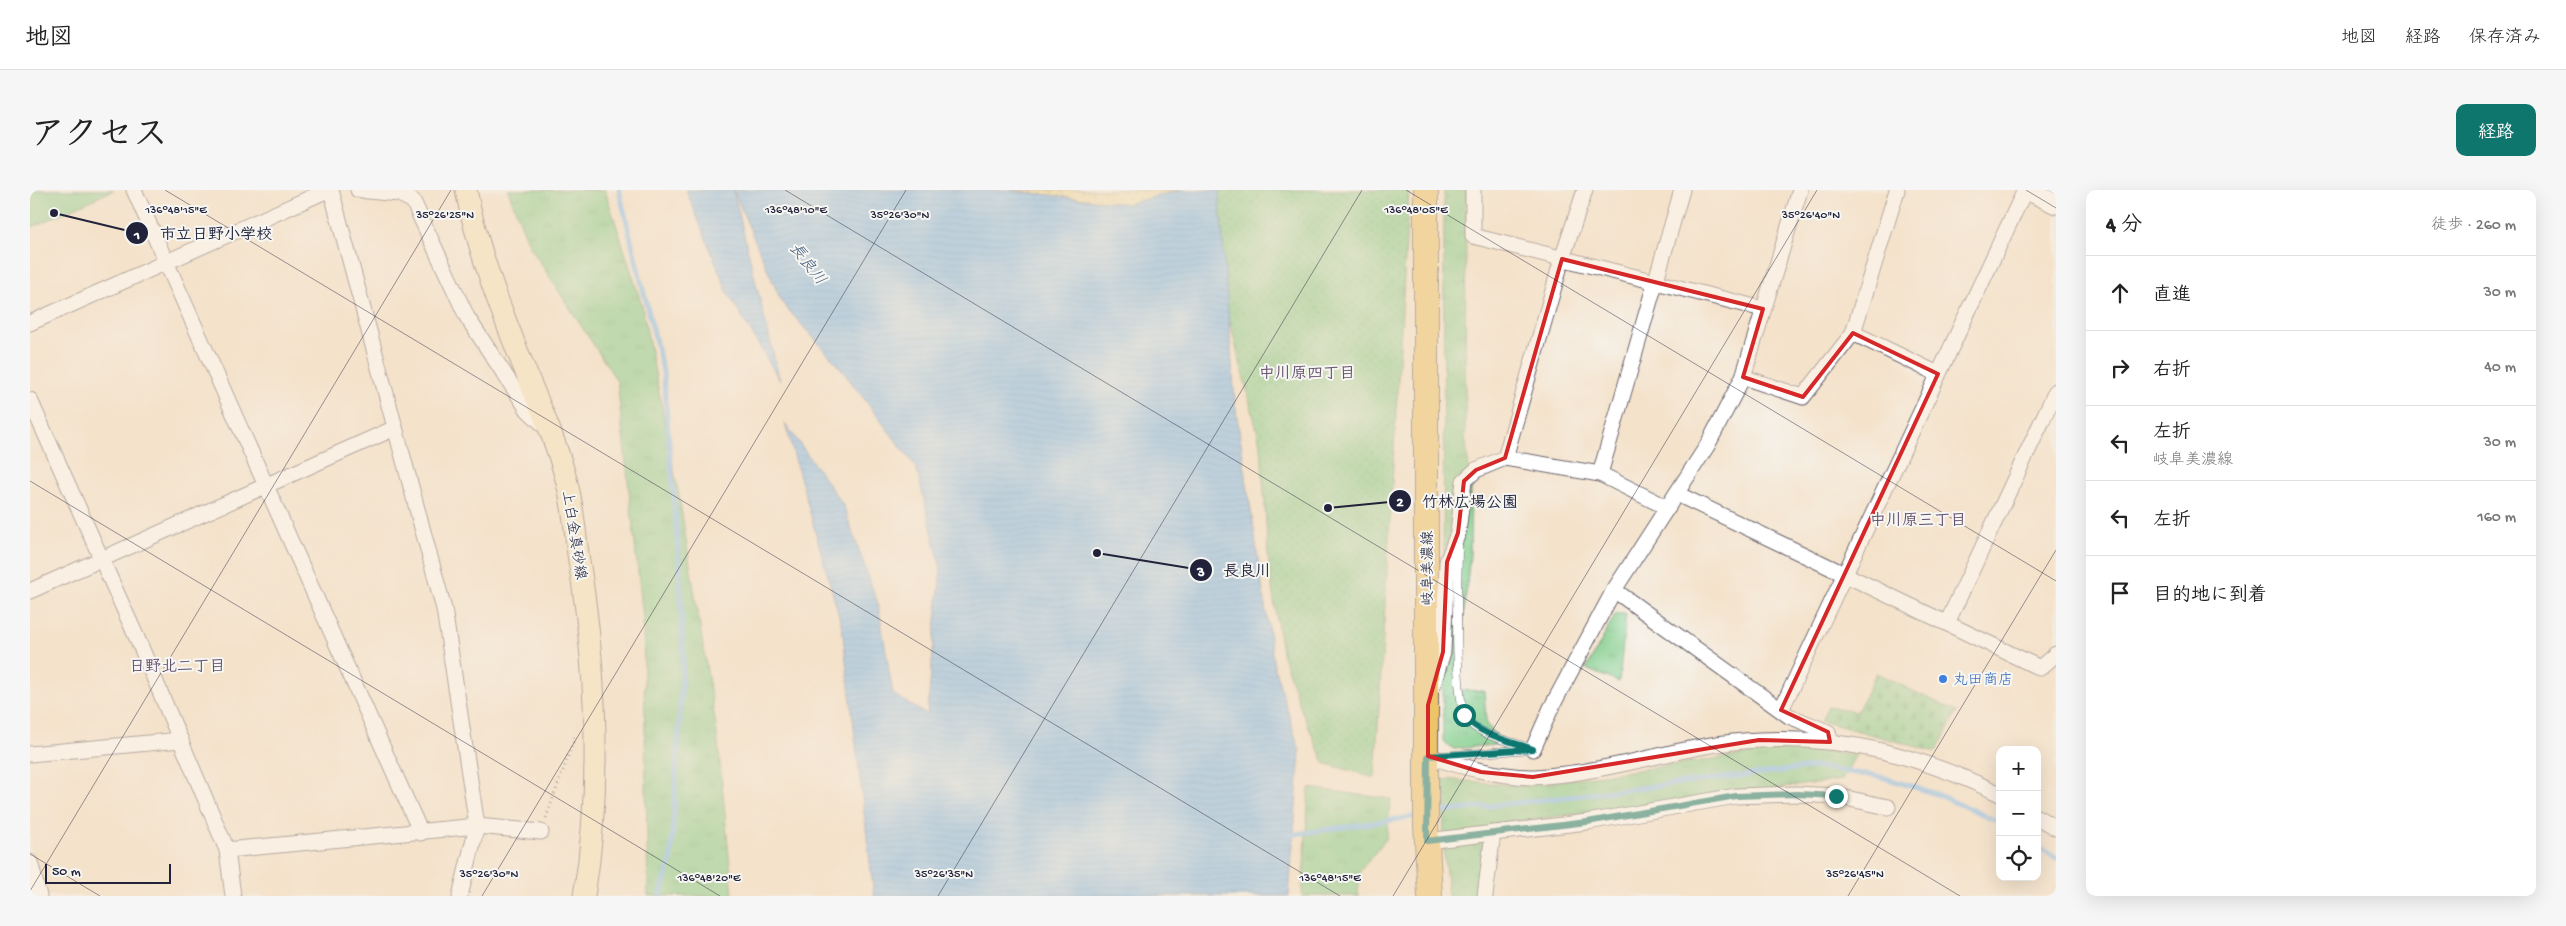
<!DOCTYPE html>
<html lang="ja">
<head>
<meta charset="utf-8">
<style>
  :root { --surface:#fff; --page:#f6f6f6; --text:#222; --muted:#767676; --line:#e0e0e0; --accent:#0f766e }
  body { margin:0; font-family:"Gochi Hand","Klee One",sans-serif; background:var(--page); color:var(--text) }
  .controls { position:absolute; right:15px; bottom:15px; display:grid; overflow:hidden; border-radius:10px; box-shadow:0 5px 20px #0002 }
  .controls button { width:45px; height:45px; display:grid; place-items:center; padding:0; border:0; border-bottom:1px solid var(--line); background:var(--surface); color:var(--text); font:25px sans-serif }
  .scale { position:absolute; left:15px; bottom:12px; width:126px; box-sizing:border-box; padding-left:5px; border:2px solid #22223b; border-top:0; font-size:14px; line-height:18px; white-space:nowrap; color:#22223b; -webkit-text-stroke:4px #f6f6f2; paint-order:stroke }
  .stop { position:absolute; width:15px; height:15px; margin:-11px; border:4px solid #0f766e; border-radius:50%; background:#fff }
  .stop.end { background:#0f766e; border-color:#fff; box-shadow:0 1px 5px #0008 }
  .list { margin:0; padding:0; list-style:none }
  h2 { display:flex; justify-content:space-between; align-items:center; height:65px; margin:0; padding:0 20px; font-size:21px }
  h2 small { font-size:16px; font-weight:400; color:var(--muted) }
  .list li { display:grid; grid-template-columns:32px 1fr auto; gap:15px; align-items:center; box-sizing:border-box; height:75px; padding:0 20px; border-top:1px solid var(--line) }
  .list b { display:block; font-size:19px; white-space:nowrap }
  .list p { margin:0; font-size:16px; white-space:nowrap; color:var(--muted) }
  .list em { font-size:16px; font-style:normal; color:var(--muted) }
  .icon { flex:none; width:28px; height:28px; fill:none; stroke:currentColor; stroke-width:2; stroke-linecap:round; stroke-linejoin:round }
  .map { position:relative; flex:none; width:2026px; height:706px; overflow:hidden; border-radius:10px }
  header { display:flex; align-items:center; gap:30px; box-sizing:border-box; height:70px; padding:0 25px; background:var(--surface); border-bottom:1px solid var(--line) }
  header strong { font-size:24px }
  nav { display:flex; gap:28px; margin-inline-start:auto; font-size:18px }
  .intro { display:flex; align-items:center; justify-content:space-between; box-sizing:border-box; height:120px; padding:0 30px }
  h1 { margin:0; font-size:35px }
  .button { padding:12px 22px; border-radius:10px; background:var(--accent); color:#fff; font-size:18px; font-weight:700 }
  main { display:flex; gap:30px; padding:0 30px }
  aside { flex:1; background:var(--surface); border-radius:10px; box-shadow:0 5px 20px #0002 }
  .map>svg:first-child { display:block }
</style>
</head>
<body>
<header>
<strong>地図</strong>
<nav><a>地図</a><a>経路</a><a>保存済み</a></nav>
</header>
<div class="intro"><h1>アクセス</h1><a class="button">経路</a></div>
<main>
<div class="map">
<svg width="2026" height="706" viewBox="0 0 2026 706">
  <defs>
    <pattern id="grass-tufts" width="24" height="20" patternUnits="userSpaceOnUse" patternTransform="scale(1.25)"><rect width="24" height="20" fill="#83ce8c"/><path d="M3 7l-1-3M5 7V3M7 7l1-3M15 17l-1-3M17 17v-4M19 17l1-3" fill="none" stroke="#71b17a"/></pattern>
    <pattern id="sand-dots" width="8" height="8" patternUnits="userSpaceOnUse" patternTransform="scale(1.25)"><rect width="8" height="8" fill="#eeda9e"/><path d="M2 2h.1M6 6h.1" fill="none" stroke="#ccbb89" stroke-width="1.8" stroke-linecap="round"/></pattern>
    <pattern id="cemetery-stones" width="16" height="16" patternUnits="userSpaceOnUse" patternTransform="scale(1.25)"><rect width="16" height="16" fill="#83ce8c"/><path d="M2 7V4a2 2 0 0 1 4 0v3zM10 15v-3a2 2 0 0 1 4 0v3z" fill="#71b17a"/></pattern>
    <pattern id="park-dots" width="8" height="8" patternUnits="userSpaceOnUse" patternTransform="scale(1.25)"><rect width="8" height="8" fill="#83ce8c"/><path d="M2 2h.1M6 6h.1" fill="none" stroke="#71b17a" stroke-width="1.8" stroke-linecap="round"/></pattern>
    <pattern id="water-rules" width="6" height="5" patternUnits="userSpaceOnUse" patternTransform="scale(1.25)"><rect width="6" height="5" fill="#7ebcf1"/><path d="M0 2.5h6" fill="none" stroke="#6da1d0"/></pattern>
  </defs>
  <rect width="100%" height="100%" fill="#f6f6f2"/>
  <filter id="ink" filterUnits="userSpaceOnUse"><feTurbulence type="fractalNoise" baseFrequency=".02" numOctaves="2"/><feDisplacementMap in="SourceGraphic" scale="10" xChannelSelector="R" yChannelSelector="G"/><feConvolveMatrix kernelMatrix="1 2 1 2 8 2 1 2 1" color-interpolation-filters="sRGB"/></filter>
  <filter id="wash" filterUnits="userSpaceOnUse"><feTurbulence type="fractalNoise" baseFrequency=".0096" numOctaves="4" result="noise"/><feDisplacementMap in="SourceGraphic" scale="20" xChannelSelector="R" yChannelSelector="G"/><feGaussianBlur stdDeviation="1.12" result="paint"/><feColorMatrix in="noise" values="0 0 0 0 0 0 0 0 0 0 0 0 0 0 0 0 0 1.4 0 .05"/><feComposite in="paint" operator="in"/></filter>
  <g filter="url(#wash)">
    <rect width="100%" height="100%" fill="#f4e2ca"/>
    <g fill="url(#grass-tufts)" stroke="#527864">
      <polygon points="478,0 575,0 612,115 649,306 687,543 703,706 618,706 613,428 587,191 499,55"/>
      <polygon points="1414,0 1436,0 1435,245 1441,296 1440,364 1426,500 1454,501 1456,532 1472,554 1424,559 1413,551"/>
      <polygon points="1586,424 1596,424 1589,492 1556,479"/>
      <polygon points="1756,559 1823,564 1828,561 1812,590 1458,635 1445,706 1418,706 1414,662 1413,589 1493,596"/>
      <polygon points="1279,598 1361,609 1356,649 1330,681 1328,706 1272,706"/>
    </g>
    <polygon fill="url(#sand-dots)" stroke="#887e6c" points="976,0 1151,0 1097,14"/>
    <polygon fill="url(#cemetery-stones)" stroke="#527864" points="1846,483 1927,522 1906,562 1791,531 1798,516 1827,522"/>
    <polygon fill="url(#park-dots)" stroke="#527864" points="1167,0 1379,0 1345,588 1294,573 1272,522 1252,463 1239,379 1231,257"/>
    <polygon fill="#83ce8c" stroke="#527864" points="0,0 84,0 0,38"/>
    <polygon fill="url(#water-rules)" stroke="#506f96" points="656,0 976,0 1097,14 1151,0 1189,0 1205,213 1244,476 1270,562 1259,706 844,706 812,437 755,233 813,315 848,414 863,504 897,525 911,378 886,277 809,176 752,113 703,0 750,191 698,103"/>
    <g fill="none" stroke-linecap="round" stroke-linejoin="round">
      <g stroke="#7ebcf1" stroke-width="5">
        <polyline points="589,0 633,181 650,382 653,468 641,670 630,706"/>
        <polyline points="1402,623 1785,577 1852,587 1906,604 1970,632"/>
        <polyline points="1259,645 1389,626"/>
        <polyline points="2007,656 2026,668"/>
      </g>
    </g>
  </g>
  <g filter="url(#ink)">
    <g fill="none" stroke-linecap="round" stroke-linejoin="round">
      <defs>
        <g id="service">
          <path d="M1428,356C1428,385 1422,518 1439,533C1456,547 1483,552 1503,559"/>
          <polyline points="1413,566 1501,559"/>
        </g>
        <g id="minor">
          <polyline points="104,0 391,643"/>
          <polyline points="301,0 414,419 447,636 430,706"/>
          <polyline points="328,0 369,4 383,11 437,127 498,220 517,238"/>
          <polyline points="1443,0 1443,46 1733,119"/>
          <polyline points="1555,0 1532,69 1475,268 1570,284 1638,318"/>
          <polyline points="1867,0 1823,143 1908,184"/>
          <polyline points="0,133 298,0"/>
          <polyline points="1713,187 1773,207 1823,143"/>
          <polyline points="0,210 111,457 197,660 203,706"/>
          <polyline points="1570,284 1652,0"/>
          <polyline points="1647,304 2010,478 2026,464"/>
          <polyline points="1584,400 1759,526 1798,542 1800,552"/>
          <polyline points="0,401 365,238"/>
          <polyline points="1917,433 2026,201"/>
          <polyline points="1402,498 1413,462 1417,372 1428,343 1434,291 1446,280 1475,268"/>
          <polyline points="1751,520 1995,0"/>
          <polyline points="1503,559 1521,518 1584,400 1677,256 1713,187 1770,0"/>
          <polyline points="0,564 151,550"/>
          <path d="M1398,566C1433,577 1465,586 1501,587C1513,587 1524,585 1535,584C1600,577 1664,552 1729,550C1818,546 1890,566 1970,604"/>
          <polyline points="2007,627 2026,638"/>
          <polyline points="1397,651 1557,632 1706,606 1767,604 1806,606 1858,617"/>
          <polyline points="197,660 447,636 511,642"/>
          <polyline points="0,672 9,706"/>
          <polyline points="1455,706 1463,643"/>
        </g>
        <polyline id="tertiary" points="1997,0 2026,14"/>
        <path id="secondary" d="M436,0C449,66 474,128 499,190C513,223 528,257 537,293C543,315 545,340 548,364C566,474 572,595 554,706"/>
        <polyline id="primary" points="1396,0 1396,635 1400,706"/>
      </defs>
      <use href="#service" stroke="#6c656d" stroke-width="9"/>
      <use href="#minor" stroke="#6c656d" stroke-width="17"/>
      <use href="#tertiary" stroke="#6c656d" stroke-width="21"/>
      <use href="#secondary" stroke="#6c656d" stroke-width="23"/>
      <use href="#primary" stroke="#6c656d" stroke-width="26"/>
      <polyline stroke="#6c656d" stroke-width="3" stroke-dasharray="1 4" stroke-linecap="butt" points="516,628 545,547"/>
      <use href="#service" stroke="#fff" stroke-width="8"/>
      <use href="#minor" stroke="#fff" stroke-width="15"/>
      <use href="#tertiary" stroke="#fff" stroke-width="19"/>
      <use href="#secondary" stroke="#f9e7c3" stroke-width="21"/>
      <use href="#primary" stroke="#efc469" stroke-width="24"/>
    </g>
  </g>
  <g fill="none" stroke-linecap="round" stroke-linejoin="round" filter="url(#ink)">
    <path stroke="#0f766e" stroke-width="6" d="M1434,525C1447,545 1481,551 1503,559L1398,566L1397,651L1557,632L1706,606L1767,604L1806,606"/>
  </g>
  <path d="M0 0H2026V706H0ZM1532,69L1733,119L1713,187L1773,207L1823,143L1908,184L1751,520L1798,542L1800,552L1729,550L1503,587L1451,582L1398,566V515L1413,462L1417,372L1428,343L1434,291L1446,280L1475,268Z" fill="#f4e2ca" fill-opacity=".55" fill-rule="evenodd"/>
  <path fill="none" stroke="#d62828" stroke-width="4" stroke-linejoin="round" d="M1532,69L1733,119L1713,187L1773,207L1823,143L1908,184L1751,520L1798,542L1800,552L1729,550L1503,587L1451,582L1398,566V515L1413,462L1417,372L1428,343L1434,291L1446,280L1475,268Z"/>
  <path fill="none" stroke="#22223b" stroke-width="1" stroke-opacity="0.45" d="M135,0L1310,706M755,0L1930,706M1376,0L2026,391M1996,0L2026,18M0,291L690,706M0,664L70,706M0,701L421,0M452,706L876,0M908,706L1332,0M1363,706L1787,0M1818,706L2026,360"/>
  <circle fill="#3f7fe0" stroke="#f6f6f2" stroke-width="2" cx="1913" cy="489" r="5"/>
  <g text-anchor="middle" stroke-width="4" stroke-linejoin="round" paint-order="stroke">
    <g font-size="15" fill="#22223b" stroke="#f6f6f2">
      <text transform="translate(545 345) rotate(81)" y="5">上白金真砂線</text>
      <text transform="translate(1397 378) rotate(-90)" y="5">岐阜美濃線</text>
    </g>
    <g font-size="15" fill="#366cbe" stroke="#f6f6f2" text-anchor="start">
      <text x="1923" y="494">丸田商店</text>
    </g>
    <g font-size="16" font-style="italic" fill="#42587b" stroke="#f6f6f2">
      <text transform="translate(779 73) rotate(52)" y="6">長良川</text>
    </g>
    <g font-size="16" font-weight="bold" fill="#66506e" stroke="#f6f6f2">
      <text x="1277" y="188">中川原四丁目</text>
      <text x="1888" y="335">中川原三丁目</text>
      <text x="147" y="481">日野北二丁目</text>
    </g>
  </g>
  <g font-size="12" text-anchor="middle" fill="#22223b" stroke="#f6f6f2" stroke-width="4" stroke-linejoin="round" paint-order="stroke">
    <text x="146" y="23">136°48'15"E</text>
    <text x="766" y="23">136°48'10"E</text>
    <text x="1386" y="23">136°48'05"E</text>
    <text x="415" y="28">35°26'25"N</text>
    <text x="870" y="28">35°26'30"N</text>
    <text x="1781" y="28">35°26'40"N</text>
    <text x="459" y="687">35°26'30"N</text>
    <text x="914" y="687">35°26'35"N</text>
    <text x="1825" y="687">35°26'45"N</text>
    <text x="679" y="691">136°48'20"E</text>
    <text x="1300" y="691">136°48'15"E</text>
  </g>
  <path fill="none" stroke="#22223b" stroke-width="2" d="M24 23L107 43M1298 318L1370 311M1067 363L1171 380"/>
  <g fill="#22223b" stroke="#f6f6f2" stroke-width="2">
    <circle cx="24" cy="23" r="5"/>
    <circle cx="1298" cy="318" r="5"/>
    <circle cx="1067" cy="363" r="5"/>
    <circle cx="107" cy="43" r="12"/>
    <circle cx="1370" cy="311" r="12"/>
    <circle cx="1171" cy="380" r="12"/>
  </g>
  <g font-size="15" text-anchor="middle" font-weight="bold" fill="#fff">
    <text x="107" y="49">1</text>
    <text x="1370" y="316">2</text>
    <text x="1171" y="386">3</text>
  </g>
  <g font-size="16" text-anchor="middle" font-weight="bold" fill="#22223b" stroke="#f6f6f2" stroke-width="4" stroke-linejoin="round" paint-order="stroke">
    <text x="186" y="49">市立日野小学校</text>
    <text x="1440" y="317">竹林広場公園</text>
    <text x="1217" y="386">長良川</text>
  </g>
</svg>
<div class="controls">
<button>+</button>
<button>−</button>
<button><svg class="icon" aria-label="locate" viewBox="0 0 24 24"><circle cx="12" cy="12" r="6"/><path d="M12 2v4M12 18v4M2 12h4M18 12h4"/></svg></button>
</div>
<div class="scale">50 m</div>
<div class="stop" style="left:1434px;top:525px"></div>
<div class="stop end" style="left:1806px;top:606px"></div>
</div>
<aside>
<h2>4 分<small>徒歩 · 260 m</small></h2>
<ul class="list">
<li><svg class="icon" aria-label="ahead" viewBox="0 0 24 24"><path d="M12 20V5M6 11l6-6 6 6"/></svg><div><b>直進</b></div><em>30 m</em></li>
<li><svg class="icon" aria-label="right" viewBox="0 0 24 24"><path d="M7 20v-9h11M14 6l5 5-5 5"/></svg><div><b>右折</b></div><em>40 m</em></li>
<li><svg class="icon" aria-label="left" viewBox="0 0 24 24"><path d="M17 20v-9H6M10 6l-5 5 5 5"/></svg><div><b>左折</b><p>岐阜美濃線</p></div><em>30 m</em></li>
<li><svg class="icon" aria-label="left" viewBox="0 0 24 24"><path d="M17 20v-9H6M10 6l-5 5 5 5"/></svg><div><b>左折</b></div><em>160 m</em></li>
<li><svg class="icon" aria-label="arrive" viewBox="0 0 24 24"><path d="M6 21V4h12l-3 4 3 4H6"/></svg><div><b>目的地に到着</b></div></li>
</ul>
</aside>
</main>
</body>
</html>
